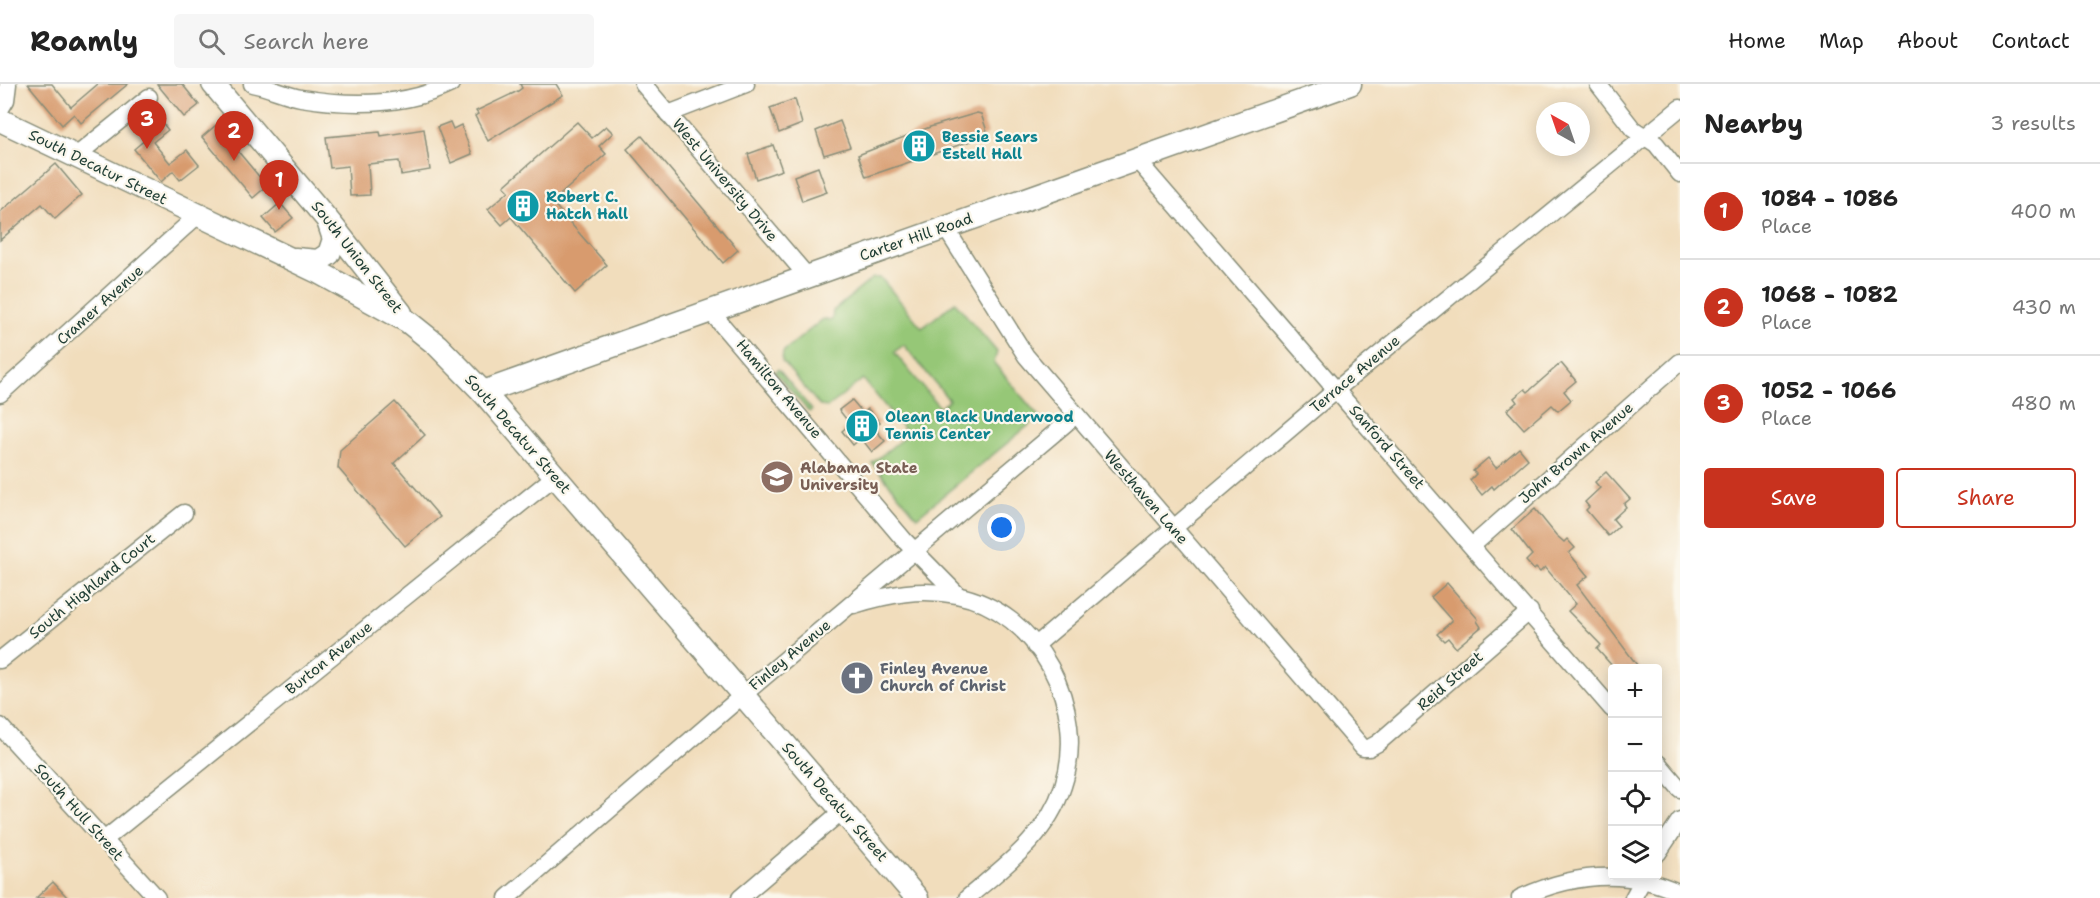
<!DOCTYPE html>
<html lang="en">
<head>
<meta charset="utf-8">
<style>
  :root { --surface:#fff; --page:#f6f6f6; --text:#222; --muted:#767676; --line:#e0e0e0; --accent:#c8321e }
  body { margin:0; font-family:"Shantell Sans",sans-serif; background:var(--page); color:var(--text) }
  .controls { position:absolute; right:18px; bottom:18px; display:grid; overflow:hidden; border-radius:6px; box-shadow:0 3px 15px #0003 }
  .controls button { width:54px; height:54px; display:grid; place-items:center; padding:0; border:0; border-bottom:2px solid var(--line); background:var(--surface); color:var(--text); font:30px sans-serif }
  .compass { position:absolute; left:1536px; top:18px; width:54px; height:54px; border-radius:50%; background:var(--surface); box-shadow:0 3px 15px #0003; rotate:320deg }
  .you { position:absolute; left:1002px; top:444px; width:21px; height:21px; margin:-15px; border:4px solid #fff; border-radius:50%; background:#1a73e8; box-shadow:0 0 0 9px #1a73e833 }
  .badge { display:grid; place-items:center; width:39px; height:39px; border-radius:50%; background:var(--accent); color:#fff; font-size:20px; font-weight:700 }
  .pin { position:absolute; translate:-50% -50px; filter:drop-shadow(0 2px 3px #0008) }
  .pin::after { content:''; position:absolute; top:32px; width:21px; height:18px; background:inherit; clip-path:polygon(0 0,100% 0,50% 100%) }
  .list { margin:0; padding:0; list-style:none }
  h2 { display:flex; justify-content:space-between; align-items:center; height:78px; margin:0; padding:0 24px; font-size:26px }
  h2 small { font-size:20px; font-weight:400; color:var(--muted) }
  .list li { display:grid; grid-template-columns:39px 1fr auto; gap:18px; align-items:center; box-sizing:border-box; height:96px; padding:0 24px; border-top:2px solid var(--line) }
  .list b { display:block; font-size:22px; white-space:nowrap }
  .list p { margin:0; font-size:20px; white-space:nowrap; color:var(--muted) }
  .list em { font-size:20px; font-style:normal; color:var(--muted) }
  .actions { display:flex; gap:12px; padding:18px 24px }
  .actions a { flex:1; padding:14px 0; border:2px solid var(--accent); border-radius:6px; text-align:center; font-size:21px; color:var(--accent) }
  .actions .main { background:var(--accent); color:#fff }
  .icon { flex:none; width:33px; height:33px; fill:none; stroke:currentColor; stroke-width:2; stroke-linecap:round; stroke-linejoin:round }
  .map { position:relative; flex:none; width:1680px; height:814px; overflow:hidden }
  header { display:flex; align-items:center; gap:36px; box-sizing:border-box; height:84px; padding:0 30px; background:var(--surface); border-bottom:2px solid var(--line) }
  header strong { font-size:28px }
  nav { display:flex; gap:33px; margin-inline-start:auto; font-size:21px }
  .search { width:420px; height:54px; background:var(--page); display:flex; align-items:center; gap:15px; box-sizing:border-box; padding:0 21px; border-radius:6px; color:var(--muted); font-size:22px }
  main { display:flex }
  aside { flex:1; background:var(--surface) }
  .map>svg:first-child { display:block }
</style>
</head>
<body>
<header>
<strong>Roamly</strong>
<div class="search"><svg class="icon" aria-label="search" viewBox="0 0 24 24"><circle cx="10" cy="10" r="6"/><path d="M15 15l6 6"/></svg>Search here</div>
<nav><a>Home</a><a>Map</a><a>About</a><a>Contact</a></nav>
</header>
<main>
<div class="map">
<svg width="1680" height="814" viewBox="0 0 1680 814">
  <rect width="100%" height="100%" fill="#fbf7ec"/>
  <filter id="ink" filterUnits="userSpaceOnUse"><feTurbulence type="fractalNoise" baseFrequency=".0167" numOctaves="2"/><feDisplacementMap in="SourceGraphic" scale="12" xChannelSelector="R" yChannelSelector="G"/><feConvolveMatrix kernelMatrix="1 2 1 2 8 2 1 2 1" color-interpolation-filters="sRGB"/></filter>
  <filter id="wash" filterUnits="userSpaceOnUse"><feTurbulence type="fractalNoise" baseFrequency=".008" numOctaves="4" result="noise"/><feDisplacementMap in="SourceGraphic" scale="24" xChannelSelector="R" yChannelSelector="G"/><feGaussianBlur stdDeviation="1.35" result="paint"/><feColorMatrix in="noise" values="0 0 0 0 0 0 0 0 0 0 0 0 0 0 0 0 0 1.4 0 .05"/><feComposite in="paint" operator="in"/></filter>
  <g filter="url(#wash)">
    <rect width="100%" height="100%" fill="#f1ddbc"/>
    <g fill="#96c777" stroke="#5a8256" stroke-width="1.5" fill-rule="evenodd">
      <path d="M873,194H881L922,244L955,218L997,268L994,279L1039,333L917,433L872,379L908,350L863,295L828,323L820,322L782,277L783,268L823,235L832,236L833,227ZM904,261L949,316L940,324L894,268Z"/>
      <polygon points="778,285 812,326 809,328 775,288"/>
    </g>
    <g id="blocks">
      <g fill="#d89b6e">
        <polygon points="28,0 52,0 71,23 98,0 128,0 81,39 74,30 62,41"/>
        <polygon points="157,0 182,0 199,21 184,33"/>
        <polygon points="520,0 556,0 563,11 488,57 475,32 478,30 476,27 518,7 522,4"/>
        <polygon points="795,15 802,40 779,49 770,24"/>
        <polygon points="977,29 981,30 988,50 985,52 866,93 858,71 930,43"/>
        <polygon points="157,32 168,46 153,58 170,79 187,66 199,81 180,96 173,87 161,98 134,65 147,54 140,46"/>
        <polygon points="840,37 850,63 824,71 816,47"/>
        <polygon points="450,38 453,45 461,41 472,70 451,79 437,43"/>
        <polygon points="577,38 592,54 606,42 613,49 599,62 606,70 552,118 607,181 575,209 511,133 502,141 488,125 509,107 504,102"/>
        <polygon points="216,41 267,102 253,114 202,53"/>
        <polygon points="424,45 430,86 401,91 399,77 368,80 370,111 350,112 348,82 330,84 326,53 380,48 381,52"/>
        <polygon points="642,52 738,166 723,179 627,65"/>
        <polygon points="773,61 782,86 756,95 748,70"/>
        <polygon points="56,80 82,111 55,135 42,120 0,156 0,128"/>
        <polygon points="818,83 827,108 802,117 794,92"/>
        <polygon points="280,119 293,134 275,148 263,134"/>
        <polygon points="1561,279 1576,297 1564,307 1571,316 1558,327 1552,321 1524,345 1507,326 1517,318 1514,314 1525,305 1528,308"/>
        <polygon points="852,316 863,329 868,325 880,339 874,344 885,357 872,368 861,354 853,361 842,347 850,340 839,326"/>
        <polygon points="395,318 425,351 394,379 440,433 405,462 338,384 340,366"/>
        <polygon points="1519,364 1528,375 1494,405 1492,402 1482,411 1470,396 1476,390 1473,387 1488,374 1496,384"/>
        <polygon points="1606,388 1630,415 1624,420 1626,423 1613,435 1619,442 1608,452 1586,426 1589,423 1585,418 1600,404 1595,398"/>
        <polygon points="1535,425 1556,451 1564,458 1567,455 1575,464 1569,469 1588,492 1577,501 1640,585 1615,585 1597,565 1601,561 1568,527 1576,520 1545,483 1540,488 1536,484 1534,486 1526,477 1532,471 1512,445"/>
        <polygon points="1447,499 1478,535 1477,537 1481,543 1456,564 1448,554 1444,557 1437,550 1452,537 1431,513"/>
        <polygon points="53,798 68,814 36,814"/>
      </g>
    </g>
  </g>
  <g filter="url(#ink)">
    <use href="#blocks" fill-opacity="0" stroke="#888d78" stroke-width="1.5"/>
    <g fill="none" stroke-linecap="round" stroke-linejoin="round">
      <defs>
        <g id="street">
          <path d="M252,0C269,3 284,11 301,14C350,22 406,22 451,0"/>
          <polyline points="643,0 807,192"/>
          <polyline points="1598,0 1633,45 1656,60 1680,90"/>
          <polyline points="0,26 6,16 8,0"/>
          <polyline points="668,30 746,0"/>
          <polyline points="76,72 149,13"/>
          <polyline points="1137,76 1612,625"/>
          <polyline points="945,143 1026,272 1363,664 1369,664 1378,659 1530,527"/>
          <polyline points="711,228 904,456 958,511"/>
          <polyline points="0,310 198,131"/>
          <polyline points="1473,461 1680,278"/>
          <path d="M854,521C889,510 920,504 956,511C1039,527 1089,624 1063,702C1047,752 1006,781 967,814"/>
          <polyline points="1035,562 1337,305 1680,24"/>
          <polyline points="0,576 184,429"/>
          <polyline points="0,642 157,814"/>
          <polyline points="1658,679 1680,705"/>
          <polyline points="104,756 554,393"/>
          <polyline points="1658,769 1680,736"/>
          <polyline points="507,814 743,611 1076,331"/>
          <polyline points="740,814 842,727"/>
          <path d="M1520,814C1572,790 1627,784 1680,809"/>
          <polyline points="1633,814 1645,792"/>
        </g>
        <g id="secondary">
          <polyline points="213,0 331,140 401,229"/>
          <polyline points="0,36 320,189 407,237 437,261 483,308 917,814"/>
          <polyline points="295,175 318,177 329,170 334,155 328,137"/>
          <polyline points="483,308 1350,0"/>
        </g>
      </defs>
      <use href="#street" stroke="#888d78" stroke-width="19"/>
      <use href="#secondary" stroke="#888d78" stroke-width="25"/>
      <use href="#street" stroke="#fff" stroke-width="16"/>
      <use href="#secondary" stroke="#fff" stroke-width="22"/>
    </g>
  </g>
  <defs>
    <symbol id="building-disc" viewBox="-11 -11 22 22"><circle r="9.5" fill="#0f9aa8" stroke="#fbf7ec"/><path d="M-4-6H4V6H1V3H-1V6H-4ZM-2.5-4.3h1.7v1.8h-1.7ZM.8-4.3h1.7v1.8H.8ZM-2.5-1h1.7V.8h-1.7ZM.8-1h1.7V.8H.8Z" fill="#fff"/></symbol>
    <symbol id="university-disc" viewBox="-11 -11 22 22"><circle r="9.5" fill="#8d6e63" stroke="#fbf7ec"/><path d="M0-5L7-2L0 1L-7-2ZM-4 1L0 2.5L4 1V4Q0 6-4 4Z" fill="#fff"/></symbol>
    <symbol id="church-disc" viewBox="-11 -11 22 22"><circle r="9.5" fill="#6b7280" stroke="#fbf7ec"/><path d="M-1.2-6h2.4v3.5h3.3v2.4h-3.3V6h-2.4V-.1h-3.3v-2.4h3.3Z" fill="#fff"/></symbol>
  </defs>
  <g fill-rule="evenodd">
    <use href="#building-disc" x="900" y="43" width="38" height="38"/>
    <use href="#building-disc" x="504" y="103" width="38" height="38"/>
    <use href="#building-disc" x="843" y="323" width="38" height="38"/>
    <use href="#university-disc" x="758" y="374" width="38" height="38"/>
    <use href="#church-disc" x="838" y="575" width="38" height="38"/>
  </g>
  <g text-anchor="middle" stroke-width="4.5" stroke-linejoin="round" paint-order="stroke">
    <g font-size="15" font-weight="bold" fill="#0d838f" stroke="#fbf7ec" text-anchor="start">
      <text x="942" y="58">Bessie Sears<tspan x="942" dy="17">Estell Hall</tspan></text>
      <text x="546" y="118">Robert C.<tspan x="546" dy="17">Hatch Hall</tspan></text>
      <text x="885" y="338">Olean Black Underwood<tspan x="885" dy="17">Tennis Center</tspan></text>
    </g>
    <g font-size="15" fill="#1f3d34" stroke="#fbf7ec">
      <text transform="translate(98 83) rotate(26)" y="5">South Decatur Street</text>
      <text transform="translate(725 96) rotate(50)" y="5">West University Drive</text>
      <text transform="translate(916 153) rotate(-19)" y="5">Carter Hill Road</text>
      <text transform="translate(357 173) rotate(52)" y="5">South Union Street</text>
      <text transform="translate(100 221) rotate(-42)" y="5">Cramer Avenue</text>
      <text transform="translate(1355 290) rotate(-40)" y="5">Terrace Avenue</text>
      <text transform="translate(779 305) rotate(50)" y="5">Hamilton Avenue</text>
      <text transform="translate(518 350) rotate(49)" y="5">South Decatur Street</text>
      <text transform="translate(1387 363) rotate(49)" y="5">Sanford Street</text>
      <text transform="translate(1576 369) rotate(-41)" y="5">John Brown Avenue</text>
      <text transform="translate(1146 413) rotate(49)" y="5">Westhaven Lane</text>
      <text transform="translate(92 502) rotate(-39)" y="5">South Highland Court</text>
      <text transform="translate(790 571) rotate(-40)" y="5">Finley Avenue</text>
      <text transform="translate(329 574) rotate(-39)" y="5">Burton Avenue</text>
      <text transform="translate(1450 597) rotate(-41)" y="5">Reid Street</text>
      <text transform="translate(835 718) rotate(49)" y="5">South Decatur Street</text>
      <text transform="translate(79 728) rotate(48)" y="5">South Hull Street</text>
    </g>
    <g font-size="15" font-weight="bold" fill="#785e54" stroke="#fbf7ec" text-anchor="start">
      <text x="800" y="389">Alabama State<tspan x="800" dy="17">University</tspan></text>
    </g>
    <g font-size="15" font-weight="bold" fill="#5b616d" stroke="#fbf7ec" text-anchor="start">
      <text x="880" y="590">Finley Avenue<tspan x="880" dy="17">Church of Christ</tspan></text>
    </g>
  </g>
</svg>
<div class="controls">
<button>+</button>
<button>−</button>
<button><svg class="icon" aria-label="locate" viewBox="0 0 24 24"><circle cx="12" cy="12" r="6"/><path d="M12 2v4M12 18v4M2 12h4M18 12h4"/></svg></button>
<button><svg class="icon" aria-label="layers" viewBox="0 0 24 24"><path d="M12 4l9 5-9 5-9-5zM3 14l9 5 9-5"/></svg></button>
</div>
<svg class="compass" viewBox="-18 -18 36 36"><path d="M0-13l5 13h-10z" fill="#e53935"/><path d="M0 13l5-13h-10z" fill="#767676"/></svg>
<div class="you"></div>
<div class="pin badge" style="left:279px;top:126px">1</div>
<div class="pin badge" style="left:234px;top:77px">2</div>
<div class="pin badge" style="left:147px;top:65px">3</div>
</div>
<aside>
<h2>Nearby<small>3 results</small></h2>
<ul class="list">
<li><span class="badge">1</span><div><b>1084 - 1086</b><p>Place</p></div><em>400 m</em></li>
<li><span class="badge">2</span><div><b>1068 - 1082</b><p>Place</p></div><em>430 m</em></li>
<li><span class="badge">3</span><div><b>1052 - 1066</b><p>Place</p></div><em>480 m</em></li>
</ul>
<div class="actions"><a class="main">Save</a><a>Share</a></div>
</aside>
</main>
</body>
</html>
